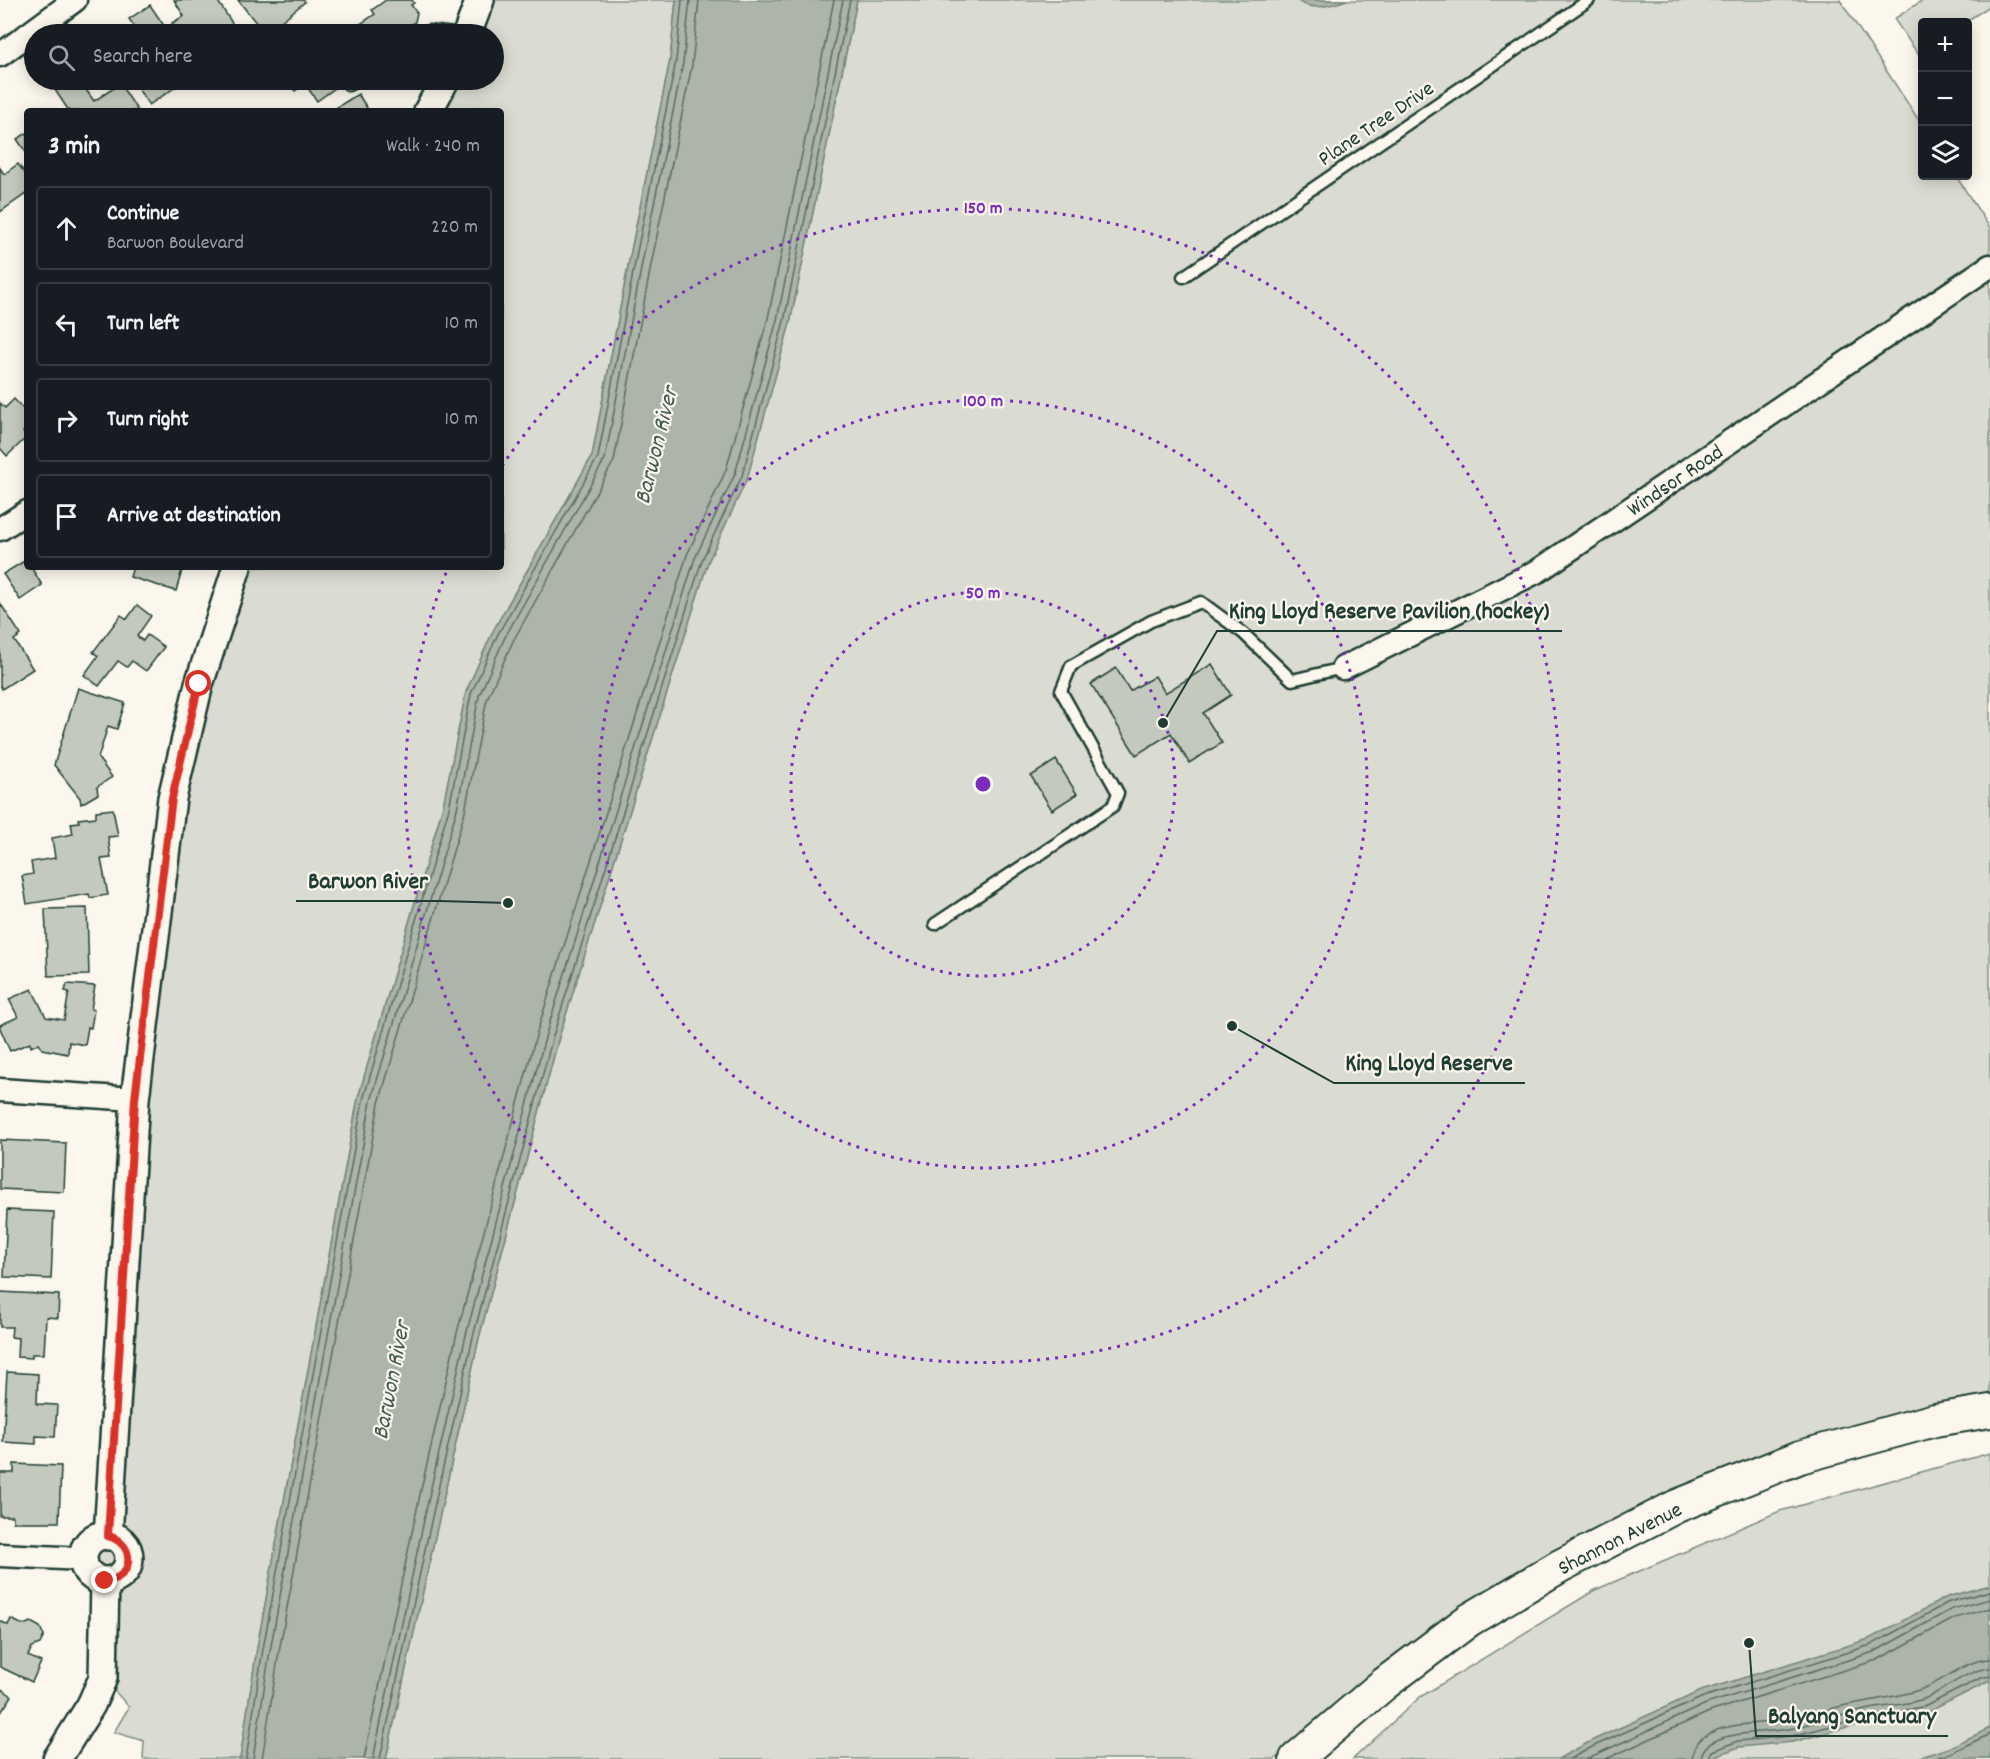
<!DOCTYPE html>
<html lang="en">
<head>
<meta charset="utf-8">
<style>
  :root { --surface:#171b24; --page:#20242c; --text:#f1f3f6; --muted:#9ea1a6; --line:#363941 }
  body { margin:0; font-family:Dekko,sans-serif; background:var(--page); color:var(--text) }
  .controls { position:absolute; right:18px; top:18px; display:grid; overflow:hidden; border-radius:6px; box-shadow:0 3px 15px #0003 }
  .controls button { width:54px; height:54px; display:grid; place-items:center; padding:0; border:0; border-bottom:2px solid var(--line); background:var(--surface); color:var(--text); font:30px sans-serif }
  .stop { position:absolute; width:18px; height:18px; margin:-14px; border:4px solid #d93025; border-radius:50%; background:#fff }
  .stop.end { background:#d93025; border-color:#fff; box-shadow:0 2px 6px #0008 }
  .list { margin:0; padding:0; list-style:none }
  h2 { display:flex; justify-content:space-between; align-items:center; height:78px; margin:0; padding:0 24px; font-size:26px }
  h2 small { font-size:20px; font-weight:400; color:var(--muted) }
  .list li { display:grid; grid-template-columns:39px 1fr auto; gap:18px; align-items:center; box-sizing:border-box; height:84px; margin:0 12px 12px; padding:0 12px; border:2px solid var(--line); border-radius:6px }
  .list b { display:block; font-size:22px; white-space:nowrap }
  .list p { margin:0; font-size:20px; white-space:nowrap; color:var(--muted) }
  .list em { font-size:20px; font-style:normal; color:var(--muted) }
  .icon { flex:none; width:33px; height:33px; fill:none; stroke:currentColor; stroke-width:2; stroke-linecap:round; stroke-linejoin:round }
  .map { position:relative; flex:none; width:1990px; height:1759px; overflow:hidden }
  .search { position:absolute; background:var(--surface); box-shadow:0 3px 15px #0003; left:24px; top:24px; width:480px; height:66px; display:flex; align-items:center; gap:15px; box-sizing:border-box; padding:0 21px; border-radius:33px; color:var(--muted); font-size:22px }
  .panel { position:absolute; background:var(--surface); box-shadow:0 3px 15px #0003; left:24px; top:108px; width:480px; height:462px; border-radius:6px }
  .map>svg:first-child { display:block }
</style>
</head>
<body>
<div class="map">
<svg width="1990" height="1759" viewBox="0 0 1990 1759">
  <rect width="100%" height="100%" fill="#fbf7ec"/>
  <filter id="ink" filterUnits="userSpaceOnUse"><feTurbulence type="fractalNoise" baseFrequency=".0167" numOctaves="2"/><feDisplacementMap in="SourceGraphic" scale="12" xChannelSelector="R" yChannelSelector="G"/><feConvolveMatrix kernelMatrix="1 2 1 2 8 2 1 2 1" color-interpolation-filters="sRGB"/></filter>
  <g filter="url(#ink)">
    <g fill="#dbdcd1" stroke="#7d8c82" stroke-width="1.5">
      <path d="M480,0H676L670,60L631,251L592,456L493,631L466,692L443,806L358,1098L257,1648L240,1759H143L144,1741L114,1732L129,1707L103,1678L98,1580C79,1569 80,1545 100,1536L172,798L237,567H501V111H428L445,80H494V34H467Z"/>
      <polygon points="857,0 1840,0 1922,125 1922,176 1956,176 1990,228 1990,1400 1660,1497 1517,1571 1370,1676 1275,1759 386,1759 479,1338 559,1037 708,562 747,478 790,323"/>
      <polygon points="1923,0 1990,0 1990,6 1965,22 1922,22 1922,51 1918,54 1894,19"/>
      <polygon points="1990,1453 1990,1759 1353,1759 1420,1697 1595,1590 1780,1511"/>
    </g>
    <g fill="#adb4aa" stroke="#74847b" stroke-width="1.5">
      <polygon points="676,0 857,0 790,323 747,479 708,562 559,1037 479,1338 386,1759 240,1759 257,1648 358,1098 443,806 466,692 493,631 592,456 631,251 670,60"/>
      <path d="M1296,0H1347C1329,6 1312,12 1296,0Z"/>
      <polygon points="1990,1585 1990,1681 1928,1712 1848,1727 1793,1742 1739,1747 1707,1759 1558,1759 1591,1741 1701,1691 1869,1639 1947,1597"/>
      <polygon points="1990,1728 1990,1759 1914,1759 1948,1748"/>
    </g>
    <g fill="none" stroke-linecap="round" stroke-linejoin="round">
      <g stroke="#586d63" stroke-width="1.5">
        <polyline points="246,1759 263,1649 363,1100 449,808 471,694 498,634 598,457 637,252 676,61 682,0"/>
        <polyline points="253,1759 270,1651 371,1101 457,809 479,696 505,637 605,459 644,253 683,63 690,0"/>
        <polyline points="262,1759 279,1652 379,1103 465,811 487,699 513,641 614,461 653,255 692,65 699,0"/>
        <polyline points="364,1759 421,1490 457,1333 537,1032 687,555 726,470 768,318 834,0"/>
        <polyline points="373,1759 430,1492 466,1335 546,1034 695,558 735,474 777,320 843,0"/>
        <polyline points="380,1759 437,1494 473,1337 553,1036 702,560 742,476 784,321 850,0"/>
        <polyline points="1570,1759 1594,1746 1703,1697 1871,1645 1949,1602 1990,1591"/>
        <polyline points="1586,1759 1706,1704 1874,1652 1952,1609 1990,1599"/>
        <polyline points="1606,1759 1709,1712 1877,1660 1955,1618 1990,1608"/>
        <path d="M1692,1759C1693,1719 1762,1725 1789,1720C1807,1717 1825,1710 1842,1706C1868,1700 1894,1698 1919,1690C1943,1683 1964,1660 1990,1659"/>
        <path d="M1701,1759C1702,1728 1772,1734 1794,1728C1818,1722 1841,1715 1865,1710C1884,1706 1906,1705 1924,1699C1944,1691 1968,1669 1990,1668"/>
        <polyline points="1708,1759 1712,1751 1738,1741 1792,1736 1846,1722 1926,1706 1981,1678 1990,1676"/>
        <polyline points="1933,1759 1950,1753 1990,1734"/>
      </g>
    </g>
    <g fill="#c4c9be" stroke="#1f3d34" stroke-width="1.5">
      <polygon points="174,0 217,0 236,29 228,34 180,34 172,23 184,16"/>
      <polygon points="238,0 303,0 305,2 265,34"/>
      <polygon points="386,0 412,0 414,3 411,5 417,13 415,22 398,32 400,34 356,34 353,29 375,14 372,10"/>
      <polygon points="150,5 169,33 166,34 137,34 139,33 129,19"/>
      <polygon points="71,80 79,80 94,101 120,84 138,111 69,111 55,90"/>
      <polygon points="132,80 186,80 149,105"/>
      <polygon points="287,80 335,80 339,85 317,101 305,84 295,91"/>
      <polygon points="358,94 369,111 331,111"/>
      <polygon points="27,133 27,154 17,139"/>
      <polygon points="18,164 27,176 27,193 0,212 0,168 4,174"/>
      <polygon points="14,399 27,413 27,428 23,432 27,437 7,456 0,448 0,403 5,408"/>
      <polygon points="26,560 27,567 31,567 42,585 20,600 3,574"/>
      <polygon points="133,567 183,567 176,591 130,577"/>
      <polygon points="0,603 21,635 14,640 33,669 2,689 0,685"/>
      <polygon points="137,605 151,616 137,636 143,641 147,635 164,647 146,671 132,661 127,667 118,661 99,686 84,675 98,656 93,652 121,615 127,619"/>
      <polygon points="1212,664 1231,695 1203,713 1222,743 1189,763 1171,733 1136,755 1091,684 1116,668 1130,691 1155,676 1165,693"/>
      <polygon points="78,688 125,703 117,729 108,726 98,758 112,777 97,787 98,794 81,804 80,798 54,765"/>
      <polygon points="1056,760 1077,794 1052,810 1031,776"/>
      <polygon points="113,809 118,836 108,837 111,858 101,859 108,895 90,898 89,894 27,904 22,876 33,874 31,862 55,858 52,838 73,834 71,823 79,822 78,819 96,817 96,811"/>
      <polygon points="87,908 89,975 48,976 45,909"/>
      <polygon points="67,984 95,986 91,1009 94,1010 91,1028 88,1027 85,1045 69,1042 68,1054 42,1049 39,1043 31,1047 30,1043 10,1051 0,1028 0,1025 18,1017 9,999 32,989 46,1017 64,1020 69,992 65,991"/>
      <polygon points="0,1140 66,1143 64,1192 0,1189"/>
      <polygon points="7,1210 54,1212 51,1279 4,1277"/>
      <polygon points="0,1292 59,1295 58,1318 46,1317 44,1354 32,1354 32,1358 17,1357 18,1338 11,1337 12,1327 0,1327"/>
      <polygon points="7,1372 38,1374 37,1404 57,1405 55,1437 36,1436 36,1444 3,1442"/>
      <polygon points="14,1464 61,1466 59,1522 13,1522 13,1516 0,1516 0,1473 14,1473"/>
      <polygon points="11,1619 23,1625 31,1622 40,1627 44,1636 40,1644 32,1647 28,1656 41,1662 32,1682 0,1667 0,1621 8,1625"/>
      <polygon points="0,1688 12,1696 0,1714"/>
    </g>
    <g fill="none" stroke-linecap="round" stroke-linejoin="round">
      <defs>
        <g id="service">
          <polyline points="423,34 429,31 454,34"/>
          <polyline points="349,85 357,80"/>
          <polyline points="1183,277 1589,0"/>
          <polyline points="935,924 1113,806 1118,793 1061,691 1071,666 1151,621 1201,602 1243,633 1292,680 1343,668"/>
        </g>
        <g id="minor">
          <polyline points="0,55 75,0"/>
          <polyline points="0,529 27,512"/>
          <polyline points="1343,668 1538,571 1990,266"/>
          <polyline points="0,1090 135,1099"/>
          <polyline points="0,1555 83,1559"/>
        </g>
        <g id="tertiary">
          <polyline points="467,34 480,0"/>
          <polyline points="428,111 445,80"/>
          <circle cx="106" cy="1558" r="23"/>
          <polyline points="108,1536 135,1099 172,798 199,684 237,567"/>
          <polyline points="57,1759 91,1705 103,1678 105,1581"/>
        </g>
        <polyline id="secondary" points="1296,1759 1384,1684 1469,1620 1560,1566 1677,1506 1800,1457 1935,1420 1990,1411"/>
      </defs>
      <use href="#service" stroke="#1f3d34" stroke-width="15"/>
      <use href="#minor" stroke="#1f3d34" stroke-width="27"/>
      <use href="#tertiary" stroke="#1f3d34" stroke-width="32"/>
      <use href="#secondary" stroke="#1f3d34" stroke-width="36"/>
      <use href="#service" stroke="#fbf7ec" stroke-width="10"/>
      <use href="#minor" stroke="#fbf7ec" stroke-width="22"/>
      <use href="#tertiary" stroke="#fbf7ec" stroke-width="27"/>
      <use href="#secondary" stroke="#fbf7ec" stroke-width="32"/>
    </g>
  </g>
  <g fill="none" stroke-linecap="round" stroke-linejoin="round" filter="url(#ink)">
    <path stroke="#d93025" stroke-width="8" d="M105,1581C135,1579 136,1543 108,1536L135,1099L172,798L199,684"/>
  </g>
  <g fill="none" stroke="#7b2cbf" stroke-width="3" stroke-dasharray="3 6">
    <circle cx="983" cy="784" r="192"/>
    <circle cx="983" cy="784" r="384"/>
    <path d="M502 466A577 577 0 1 1 448 568"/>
  </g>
  <g text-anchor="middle" stroke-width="4.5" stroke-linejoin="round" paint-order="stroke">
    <g font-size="22" fill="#1f3d34" stroke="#fbf7ec">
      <text transform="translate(1375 122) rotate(-34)" y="8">Plane Tree Drive</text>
      <text transform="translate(1674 479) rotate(-34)" y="8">Windsor Road</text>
      <text transform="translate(1619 1537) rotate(-27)" y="8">Shannon Avenue</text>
    </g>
    <g font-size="24" font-style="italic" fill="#425b52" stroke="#fbf7ec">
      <text transform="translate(655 445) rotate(-76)" y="8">Barwon River</text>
      <text transform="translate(390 1380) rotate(-79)" y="8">Barwon River</text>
    </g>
  </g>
  <circle cx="983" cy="784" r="9" fill="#7b2cbf" stroke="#fbf7ec" stroke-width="3"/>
  <g font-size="18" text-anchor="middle" font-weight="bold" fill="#7b2cbf" stroke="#fbf7ec" stroke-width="4.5" stroke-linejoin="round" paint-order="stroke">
    <text x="983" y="213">150 m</text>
    <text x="983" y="406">100 m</text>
    <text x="983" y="598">50 m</text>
  </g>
  <path fill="none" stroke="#1f3d34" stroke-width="2" d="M1163 723L1217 631H1562M508 903L440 901H296M1232 1026L1334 1083H1525M1749 1643L1756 1736H1948"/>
  <g fill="#1f3d34" stroke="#fbf7ec" stroke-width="2">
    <circle cx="1163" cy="723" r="6"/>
    <circle cx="508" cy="903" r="6"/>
    <circle cx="1232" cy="1026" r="6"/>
    <circle cx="1749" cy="1643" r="6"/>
  </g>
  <g font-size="24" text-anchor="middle" font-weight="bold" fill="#1f3d34" stroke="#fbf7ec" stroke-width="4.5" stroke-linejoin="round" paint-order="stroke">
    <text x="1389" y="618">King Lloyd Reserve Pavilion (hockey)</text>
    <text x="368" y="888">Barwon River</text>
    <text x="1429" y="1070">King Lloyd Reserve</text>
    <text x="1852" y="1723">Balyang Sanctuary</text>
  </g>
</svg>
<div class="controls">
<button>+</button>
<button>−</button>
<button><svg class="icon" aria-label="layers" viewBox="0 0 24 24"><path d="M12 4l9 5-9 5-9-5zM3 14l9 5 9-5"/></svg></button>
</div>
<div class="stop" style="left:199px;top:684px"></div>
<div class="stop end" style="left:105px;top:1581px"></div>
<div class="search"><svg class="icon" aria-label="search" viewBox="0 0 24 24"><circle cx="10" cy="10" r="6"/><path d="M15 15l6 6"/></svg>Search here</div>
<section class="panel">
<h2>3 min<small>Walk · 240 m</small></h2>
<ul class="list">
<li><svg class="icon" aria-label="ahead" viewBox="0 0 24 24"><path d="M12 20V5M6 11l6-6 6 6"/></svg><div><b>Continue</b><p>Barwon Boulevard</p></div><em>220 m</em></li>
<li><svg class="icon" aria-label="left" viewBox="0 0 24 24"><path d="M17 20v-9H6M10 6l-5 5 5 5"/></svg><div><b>Turn left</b></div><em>10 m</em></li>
<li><svg class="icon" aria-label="right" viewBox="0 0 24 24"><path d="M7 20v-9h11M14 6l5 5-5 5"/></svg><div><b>Turn right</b></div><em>10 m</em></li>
<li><svg class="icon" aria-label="arrive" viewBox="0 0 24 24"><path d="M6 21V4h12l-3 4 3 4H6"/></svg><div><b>Arrive at destination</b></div></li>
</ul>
</section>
</div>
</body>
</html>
